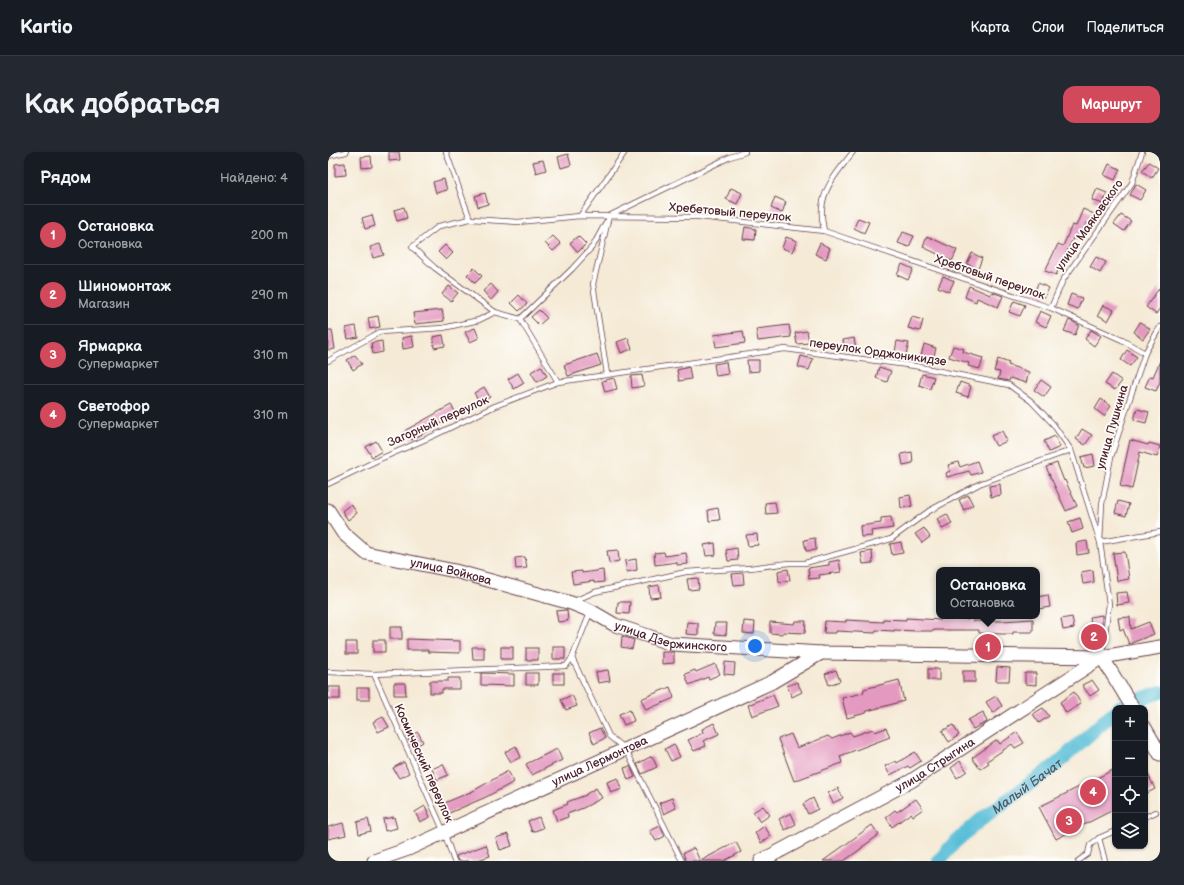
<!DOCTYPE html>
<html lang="ru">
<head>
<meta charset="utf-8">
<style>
  :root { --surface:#171b24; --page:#242831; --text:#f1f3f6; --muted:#9ea1a6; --line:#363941; --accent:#d1495b }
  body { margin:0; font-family:"Balsamiq Sans",sans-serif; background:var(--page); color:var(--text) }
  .controls { position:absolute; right:12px; bottom:12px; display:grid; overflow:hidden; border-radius:8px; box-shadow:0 1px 3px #0004 }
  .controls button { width:36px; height:36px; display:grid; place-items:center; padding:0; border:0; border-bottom:1px solid var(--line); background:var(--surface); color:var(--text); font:20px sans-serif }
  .you { position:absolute; left:427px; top:494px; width:14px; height:14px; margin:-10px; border:3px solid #fff; border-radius:50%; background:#1a73e8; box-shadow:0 0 0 6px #1a73e833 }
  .badge { display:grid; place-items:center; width:26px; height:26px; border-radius:50%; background:var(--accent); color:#fff; font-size:13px; font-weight:700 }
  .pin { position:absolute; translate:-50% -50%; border:2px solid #fff; box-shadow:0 1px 4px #0006 }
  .popup { position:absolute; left:608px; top:415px; width:104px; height:52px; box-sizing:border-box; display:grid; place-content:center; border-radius:8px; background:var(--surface); filter:drop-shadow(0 1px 3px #0005); font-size:13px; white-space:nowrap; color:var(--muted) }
  .popup b { font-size:15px; color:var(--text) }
  .popup::after { content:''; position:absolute; left:50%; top:100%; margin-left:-8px; border:8px solid transparent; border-top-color:var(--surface) }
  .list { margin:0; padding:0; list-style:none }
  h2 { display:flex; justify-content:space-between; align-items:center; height:52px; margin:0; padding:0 16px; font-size:17px }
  h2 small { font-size:13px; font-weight:400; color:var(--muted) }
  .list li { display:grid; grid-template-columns:26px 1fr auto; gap:12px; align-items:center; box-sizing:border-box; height:60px; padding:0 16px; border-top:1px solid var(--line) }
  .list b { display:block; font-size:15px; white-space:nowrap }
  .list p { margin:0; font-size:13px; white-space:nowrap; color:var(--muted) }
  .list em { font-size:13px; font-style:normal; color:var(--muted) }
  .icon { flex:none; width:22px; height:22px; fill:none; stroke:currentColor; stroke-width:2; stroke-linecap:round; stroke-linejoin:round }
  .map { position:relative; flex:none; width:832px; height:709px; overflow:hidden; border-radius:12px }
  header { display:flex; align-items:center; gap:24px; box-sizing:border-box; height:56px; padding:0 20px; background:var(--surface); border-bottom:1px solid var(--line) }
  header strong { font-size:19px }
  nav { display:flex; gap:22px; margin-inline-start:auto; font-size:14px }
  .intro { display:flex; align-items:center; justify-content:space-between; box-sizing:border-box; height:96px; padding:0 24px }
  h1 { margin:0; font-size:28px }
  .button { padding:10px 18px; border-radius:12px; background:var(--accent); color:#fff; font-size:14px; font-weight:700 }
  main { display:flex; gap:24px; padding:0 24px }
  aside { flex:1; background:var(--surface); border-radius:12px; box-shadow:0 1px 3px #0004 }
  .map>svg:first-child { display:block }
</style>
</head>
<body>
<header>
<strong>Kartio</strong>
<nav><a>Карта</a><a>Слои</a><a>Поделиться</a></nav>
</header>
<div class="intro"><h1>Как добраться</h1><a class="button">Маршрут</a></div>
<main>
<aside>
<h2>Рядом<small>Найдено: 4</small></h2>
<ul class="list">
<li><span class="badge">1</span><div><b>Остановка</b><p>Остановка</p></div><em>200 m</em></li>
<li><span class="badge">2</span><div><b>Шиномонтаж</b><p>Магазин</p></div><em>290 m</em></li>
<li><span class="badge">3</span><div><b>Ярмарка</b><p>Супермаркет</p></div><em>310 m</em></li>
<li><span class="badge">4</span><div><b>Светофор</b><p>Супермаркет</p></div><em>310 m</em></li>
</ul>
</aside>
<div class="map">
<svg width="832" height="709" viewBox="0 0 832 709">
  <rect width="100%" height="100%" fill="#fdfcf7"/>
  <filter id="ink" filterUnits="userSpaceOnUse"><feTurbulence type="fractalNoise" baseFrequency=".025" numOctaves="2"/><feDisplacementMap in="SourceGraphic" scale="8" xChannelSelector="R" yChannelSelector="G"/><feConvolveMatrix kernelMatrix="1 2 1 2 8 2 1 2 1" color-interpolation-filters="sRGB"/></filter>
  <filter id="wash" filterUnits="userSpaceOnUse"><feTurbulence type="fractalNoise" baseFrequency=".012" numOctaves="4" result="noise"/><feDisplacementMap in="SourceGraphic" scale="16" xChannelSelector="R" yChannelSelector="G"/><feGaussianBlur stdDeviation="0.9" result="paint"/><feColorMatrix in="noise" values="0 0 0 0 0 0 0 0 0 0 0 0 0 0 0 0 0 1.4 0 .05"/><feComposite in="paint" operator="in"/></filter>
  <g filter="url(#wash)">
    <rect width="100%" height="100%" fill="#f5ead6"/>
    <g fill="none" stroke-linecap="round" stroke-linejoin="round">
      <g stroke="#59bed8" stroke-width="14">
        <polyline points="791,555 832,540"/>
        <path id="s1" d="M611,709L626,691L656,665L729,612L787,559"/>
      </g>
    </g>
    <g id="blocks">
      <g fill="#e499c1">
        <polygon points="61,0 71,0 72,8 61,9"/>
        <polygon points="240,2 243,13 233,16 230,5"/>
        <polygon points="43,4 44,15 34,16 33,5"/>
        <polygon points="215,8 218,18 208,21 205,10"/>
        <polygon points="821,10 830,16 824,26 814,19"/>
        <polygon points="17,11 18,23 7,24 7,12"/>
        <polygon points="781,12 792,17 787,28 776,23"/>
        <polygon points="116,27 119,38 108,41 105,30"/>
        <polygon points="808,32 818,38 812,48 802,43"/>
        <polygon points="403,36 414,41 409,52 398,47"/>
        <polygon points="769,37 779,41 775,52 764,48"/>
        <polygon points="157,41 160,52 150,55 147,44"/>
        <polygon points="447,45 458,50 454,61 443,56"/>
        <polygon points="76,55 79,66 69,69 66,58"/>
        <polygon points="755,57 766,62 762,73 758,71 750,88 745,86 728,123 717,119 730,92 735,94 744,73 748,74"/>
        <polygon points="44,63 47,74 37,77 34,66"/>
        <polygon points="793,63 803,69 796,79 786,72"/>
        <polygon points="530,66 541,70 536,81 526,76"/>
        <polygon points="417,75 428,77 427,88 415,87"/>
        <polygon points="575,80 586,84 581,95 570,91"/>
        <polygon points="225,84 233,92 225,99 217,91"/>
        <polygon points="250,84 258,92 250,100 242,91"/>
        <polygon points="599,84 629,98 624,109 595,95"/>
        <polygon points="458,85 469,89 464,100 454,96"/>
        <polygon points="492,91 502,96 498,107 487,102"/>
        <polygon points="52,92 56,103 45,106 42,95"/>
        <polygon points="117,93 125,101 118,108 110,100"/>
        <polygon points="644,101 654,106 650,117 639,112"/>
        <polygon points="768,105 778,110 772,121 762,115"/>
        <polygon points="574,112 585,117 580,128 569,123"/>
        <polygon points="146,116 154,124 147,131 139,123"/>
        <polygon points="615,124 626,129 621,140 610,135"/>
        <polygon points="710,131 721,136 716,146 706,142"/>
        <polygon points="163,132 170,140 163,148 155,139"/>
        <polygon points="121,134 130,141 123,149 114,142"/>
        <polygon points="641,134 662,143 664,140 675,144 670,155 649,146 648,150 637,145"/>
        <polygon points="832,135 832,156 828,162 818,155"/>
        <polygon points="743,142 754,146 750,157 739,153"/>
        <polygon points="191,143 199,152 191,159 183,151"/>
        <polygon points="686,149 697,153 692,164 681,160"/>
        <polygon points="775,153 786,158 780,169 770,163"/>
        <polygon points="114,158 116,169 87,172 85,161"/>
        <polygon points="211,158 219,166 211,173 203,165"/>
        <polygon points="712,159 723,164 718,175 707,170"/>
        <polygon points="50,164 52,175 42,177 40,166"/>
        <polygon points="584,165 595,168 592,179 580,176"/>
        <polygon points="741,168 751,173 747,183 736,179"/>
        <polygon points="812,170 822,177 815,187 806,180"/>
        <polygon points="461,173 463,185 430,189 428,177"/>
        <polygon points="28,174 30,185 20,187 18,176"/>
        <polygon points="147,176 151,186 142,190 137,180"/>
        <polygon points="0,178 4,178 7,197 0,198"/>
        <polygon points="763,178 773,184 766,194 757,187"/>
        <polygon points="415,179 417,191 388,195 386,183"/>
        <polygon points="479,179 481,191 469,192 467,181"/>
        <polygon points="115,183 117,194 106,196 105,185"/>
        <polygon points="84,184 86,195 75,197 74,186"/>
        <polygon points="300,186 304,197 293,201 289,190"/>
        <polygon points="526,186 528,198 516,199 515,188"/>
        <polygon points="54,189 55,200 45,202 43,191"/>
        <polygon points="569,189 581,191 578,203 567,200"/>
        <polygon points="596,192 608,196 605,207 593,204"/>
        <polygon points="625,194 636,197 635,200 655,206 652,217 640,214 641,211 621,205"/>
        <polygon points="799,198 809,205 802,214 793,208"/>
        <polygon points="269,202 273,213 240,224 236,213"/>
        <polygon points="27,203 34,212 25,218 19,208"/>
        <polygon points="473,204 485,207 481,218 470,215"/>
        <polygon points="670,207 681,211 680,213 701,220 698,231 682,226 681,229 670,227 672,220 666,219"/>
        <polygon points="419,208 431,208 431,219 420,220"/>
        <polygon points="832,209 832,230 828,239 817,235 822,224 825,225"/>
        <polygon points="398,210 400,222 388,224 386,212"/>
        <polygon points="213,214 219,224 209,230 203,220"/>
        <polygon points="361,215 363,227 351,229 349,218"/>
        <polygon points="551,215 563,219 559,230 548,226"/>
        <polygon points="190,221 196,231 186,237 180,227"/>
        <polygon points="594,222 606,225 602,237 591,233"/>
        <polygon points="784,222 794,229 787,238 777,232"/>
        <polygon points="314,223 316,234 304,236 303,224"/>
        <polygon points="286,226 289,237 277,240 274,229"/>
        <polygon points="713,228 723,235 716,245 706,238"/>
        <polygon points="632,230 643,234 640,245 628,241"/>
        <polygon points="156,235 162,245 152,251 146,241"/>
        <polygon points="773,247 783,254 776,264 767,257"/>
        <polygon points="123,253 129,262 84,288 78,278"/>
        <polygon points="809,257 821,260 818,271 806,268"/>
        <polygon points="754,277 764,283 757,293 748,287"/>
        <polygon points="674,279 679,289 668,294 663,284"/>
        <polygon points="727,284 732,295 721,300 716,289"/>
        <polygon points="802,288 820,293 821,291 832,294 829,305 812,300 804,337 792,334"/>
        <polygon points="48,289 54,299 44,305 38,295"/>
        <polygon points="584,300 585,311 575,313 573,302"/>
        <polygon points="765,302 767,314 756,316 753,305"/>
        <polygon points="649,309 653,320 643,323 641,319 619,325 618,321 622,319 620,313 630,310 632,315"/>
        <polygon points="729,311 736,329 737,328 749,354 738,359 718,315"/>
        <polygon points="672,332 673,343 663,345 661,334"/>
        <polygon points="582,343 584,354 573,356 572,345"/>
        <polygon points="640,343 645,353 636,358 631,348"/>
        <polygon points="790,349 801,352 798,364 787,361"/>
        <polygon points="447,350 449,361 438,362 437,351"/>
        <polygon points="23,352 29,361 20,368 14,359"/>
        <polygon points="390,356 392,368 381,369 380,358"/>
        <polygon points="619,362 624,372 614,377 609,367"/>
        <polygon points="563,365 565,376 543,379 544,384 533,385 532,374 553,371 553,366"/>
        <polygon points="752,366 755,377 744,381 740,370"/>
        <polygon points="596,376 602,385 594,391 587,382"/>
        <polygon points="429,382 430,393 420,394 418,383"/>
        <polygon points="487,386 488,398 478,399 476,388"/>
        <polygon points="759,389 761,401 749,403 748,391"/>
        <polygon points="573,390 575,401 564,403 562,392"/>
        <polygon points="387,391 388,403 378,404 376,393"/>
        <polygon points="409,396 410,408 400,409 398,398"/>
        <polygon points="290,398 291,409 281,411 279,399"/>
        <polygon points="544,399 545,411 535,412 533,401"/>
        <polygon points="336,400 337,404 358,401 360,412 349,413 349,410 327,413 326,401"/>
        <polygon points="797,400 801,427 789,429 785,401"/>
        <polygon points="197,405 199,416 188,417 187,406"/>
        <polygon points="308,407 309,418 299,420 297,409"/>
        <polygon points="511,408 513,420 491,423 492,426 481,427 480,416 501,413 501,410"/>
        <polygon points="460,417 462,428 451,430 450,419"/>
        <polygon points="275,418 276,430 266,431 266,429 245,432 243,420 254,419 254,421"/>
        <polygon points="765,418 766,430 755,432 753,420"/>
        <polygon points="415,421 416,432 406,433 404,422"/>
        <polygon points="370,426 371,437 361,438 359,427"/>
        <polygon points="331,433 333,445 322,446 321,435"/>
        <polygon points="799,440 801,451 789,453 788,441"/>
        <polygon points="720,443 722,455 710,457 709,445"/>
        <polygon points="290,450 302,450 301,462 289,461"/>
        <polygon points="239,458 240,469 230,470 228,459"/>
        <polygon points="774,463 774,475 764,477 762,465"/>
        <polygon points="744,465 746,476 735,478 733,467"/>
        <polygon points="802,465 803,477 821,470 826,482 801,492 795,477 792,478 790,466"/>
        <polygon points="578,466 613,468 613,466 645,467 645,469 674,469 705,467 705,480 685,480 685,482 674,482 651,481 651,478 606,478 606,479 589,479 566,478 566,479 548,478 547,481 508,479 508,481 496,481 497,469 518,470 518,468 555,470 555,467 578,468"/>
        <polygon points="416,469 427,470 426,482 415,481"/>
        <polygon points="467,469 478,469 477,481 455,480 455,482 442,481 442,470 466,472"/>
        <polygon points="359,470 370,471 370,483 358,482"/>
        <polygon points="387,471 399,471 398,483 386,482"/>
        <rect x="62" y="475" width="12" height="12"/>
        <polygon points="294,484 306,488 304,497 293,495"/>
        <polygon points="79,487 132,489 132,501 100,500 100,498 79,498"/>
        <rect x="45" y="488" width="12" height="12"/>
        <rect x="18" y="490" width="11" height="12"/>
        <polygon points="144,495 156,495 156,507 145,507"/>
        <rect x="173" y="495" width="12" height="12"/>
        <rect x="225" y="495" width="12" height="12"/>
        <rect x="198" y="496" width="12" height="12"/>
        <polygon points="334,500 346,500 346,511 334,512"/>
        <polygon points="397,510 407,511 406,523 396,522"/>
        <polygon points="387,512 392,522 381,527 380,525 361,533 357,522 367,518 368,520"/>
        <polygon points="669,515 682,516 681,529 668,529"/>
        <rect x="600" y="517" width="11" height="11"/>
        <polygon points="280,518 282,529 270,531 268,520"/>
        <polygon points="508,518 512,529 501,533 497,522"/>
        <rect x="635" y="519" width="12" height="11"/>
        <polygon points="153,521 186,522 186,534 153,533"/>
        <rect x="198" y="521" width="12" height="12"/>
        <rect x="225" y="521" width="11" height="11"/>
        <polygon points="697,521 708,521 708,533 697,532"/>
        <polygon points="120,526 132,526 132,537 114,537 114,541 102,541 102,529 120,529"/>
        <polygon points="571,528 576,549 539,559 538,561 519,566 514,546 535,541 536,537"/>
        <polygon points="764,528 771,538 762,544 754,533"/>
        <polygon points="469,530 474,540 464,545 459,534"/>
        <polygon points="66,531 77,531 78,543 66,543"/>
        <rect x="0" y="535" width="12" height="12"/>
        <polygon points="342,535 346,546 318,558 313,547"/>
        <rect x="29" y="536" width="12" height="12"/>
        <polygon points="746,540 753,552 738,561 732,550"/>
        <polygon points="244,543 249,554 238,558 233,548"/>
        <polygon points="445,543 450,554 424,564 420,553"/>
        <polygon points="668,544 674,554 665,561 658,550"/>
        <polygon points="715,556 721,564 711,571 705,562"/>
        <polygon points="302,558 306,569 296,573 291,562"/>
        <polygon points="655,560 659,570 645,577 640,568"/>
        <polygon points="55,565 61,575 50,580 45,570"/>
        <polygon points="386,571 391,582 375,589 378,594 366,599 360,588 375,581 374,577"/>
        <polygon points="625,573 631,583 621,590 614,579"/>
        <polygon points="272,576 277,586 266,592 261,581"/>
        <polygon points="558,576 562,585 512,604 514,611 466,629 450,587 463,582 469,596 500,584 504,587 522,580 525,584 545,577 547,580"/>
        <polygon points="90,580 95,590 85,596 79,585"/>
        <polygon points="689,580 696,591 687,596 684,592 659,609 661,611 652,617 644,606 669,588 672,592"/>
        <polygon points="346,592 352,605 343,609 337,597"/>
        <polygon points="188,594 193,605 183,610 177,600"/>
        <polygon points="229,597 234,608 204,623 198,612"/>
        <polygon points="587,600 593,609 582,616 580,614 562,623 557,614 568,609 569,611"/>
        <polygon points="324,604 329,615 314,622 309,612"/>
        <polygon points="632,609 639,619 629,626 623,616"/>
        <polygon points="76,610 81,621 71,626 65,616"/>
        <polygon points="115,612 120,623 109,628 104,617"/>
        <polygon points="302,614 307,625 300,628 296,616"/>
        <polygon points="817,616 827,637 817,642"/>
        <polygon points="787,617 787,657 728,687 711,655"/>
        <polygon points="180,619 186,630 158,645 119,662 114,652 145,639"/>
        <polygon points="290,626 294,637 283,641 279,630"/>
        <polygon points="268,636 274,646 255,656 239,662 240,665 229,669 225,658 240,652 239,650 258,643 258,642"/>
        <polygon points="510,636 515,646 505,651 500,641"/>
        <polygon points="344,646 348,656 336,662 331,651"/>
        <polygon points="485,646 490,657 480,662 475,652"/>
        <polygon points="588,647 595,657 585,664 583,661 564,675 558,665 567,658 569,660"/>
        <polygon points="97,654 102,665 92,670 87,660"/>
        <polygon points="435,654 442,663 432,670 425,660"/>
        <polygon points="463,661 468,672 457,678 451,667"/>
        <polygon points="66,665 69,676 57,679 55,667"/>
        <polygon points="211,665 215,676 204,680 200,669"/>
        <polygon points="40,667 43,679 31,682 29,670"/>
        <polygon points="15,671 18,683 0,687 0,675"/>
        <polygon points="544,673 551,683 534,695 534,696 516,709 495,709"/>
        <polygon points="332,674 337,684 328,689 322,679"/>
        <polygon points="436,674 443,684 433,691 427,681"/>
        <polygon points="180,682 184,694 172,698 168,686"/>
        <polygon points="408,690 413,700 396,709 372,709"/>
        <polygon points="158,693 162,704 147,709 130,709 128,704"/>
        <polygon points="366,696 372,709 358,709 355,701"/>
      </g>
    </g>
  </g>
  <g filter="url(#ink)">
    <use href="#blocks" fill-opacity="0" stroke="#643d45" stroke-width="1"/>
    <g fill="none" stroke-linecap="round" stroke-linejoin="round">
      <defs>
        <g id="lane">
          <polyline points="118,0 142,67 190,70 252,64 371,65 496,79 723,156 794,188 817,201"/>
          <polyline points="0,4 18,0"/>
          <polyline points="283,63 402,5 417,0"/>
          <polyline points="252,64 297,0"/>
          <polyline points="142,67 111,74 84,95 107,116 167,160 192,167 230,230"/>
          <path d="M496,79C495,72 493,64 494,57C495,35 512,17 525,0"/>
          <polyline points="723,156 735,128 804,31 814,0"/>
          <polyline points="192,167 244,117 265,94 278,70"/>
          <polyline points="0,209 52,180 115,176 151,168 167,160"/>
          <polyline points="279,222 265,132 281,64"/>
          <polyline points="0,332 52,307 105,284 167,254 230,230 457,197 587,214 681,233 703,249 725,272 743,298 772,390 832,380"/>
          <polyline points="246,449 267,440 358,420 422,416 461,411 477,411 563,387 601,359 651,332 743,298"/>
          <polyline points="774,503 781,452 772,390 774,352 783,305 800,252 817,201 832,175"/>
          <polyline points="244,506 281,584 298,598 354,709"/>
          <polyline points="0,520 46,522 238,514 244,506 262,461"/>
          <polyline points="46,522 116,680 126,709"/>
          <polyline points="817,665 828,660"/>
          <polyline points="771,686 777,709"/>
          <polyline points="750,709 760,702 762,693 771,686 787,679"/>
        </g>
        <g id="secondary">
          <path id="s2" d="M0,358L15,381L38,401L127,419L243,451L263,459L287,473L344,492L493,501L774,505L832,495"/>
          <polyline points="774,505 805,556"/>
          <polyline points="817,576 832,602"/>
          <path id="s3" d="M46,709L80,697L444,530L493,501"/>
          <path id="s4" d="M433,709L583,629L774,505"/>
        </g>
      </defs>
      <use href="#lane" stroke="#643d45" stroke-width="6"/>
      <use href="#secondary" stroke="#643d45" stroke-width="15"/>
      <use href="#lane" stroke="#fff" stroke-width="4.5"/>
      <use href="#secondary" stroke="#fff" stroke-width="13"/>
    </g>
  </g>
  <g text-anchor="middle" stroke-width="3.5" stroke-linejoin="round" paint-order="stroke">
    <g font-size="12" fill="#4a1f2b" stroke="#fdfcf7">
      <text transform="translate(402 60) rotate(5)" y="4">Хребетовый переулок</text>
      <text transform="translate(761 73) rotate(-55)" y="4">улица Маяковского</text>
      <text transform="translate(662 125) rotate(19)" y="4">Хребтовый переулок</text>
      <text transform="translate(550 200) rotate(8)" y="4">переулок Орджоникидзе</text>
      <text transform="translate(110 269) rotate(-24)" y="4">Загорный переулок</text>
      <text transform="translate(784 275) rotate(-74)" y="4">улица Пушкина</text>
      <text dy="4" stroke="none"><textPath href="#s2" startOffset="145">улица Войкова</textPath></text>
      <text dy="4" stroke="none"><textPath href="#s2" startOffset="376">улица Дзержинского</textPath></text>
      <text dy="4" stroke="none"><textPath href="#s3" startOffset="247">улица Лермонтова</textPath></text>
      <text transform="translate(96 611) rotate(66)" y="4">Космический переулок</text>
      <text dy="4" stroke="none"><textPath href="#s4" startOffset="199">улица Стрыгина</textPath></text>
    </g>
    <g font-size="13" font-style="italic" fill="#4f5768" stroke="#fdfcf7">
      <text dy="5" stroke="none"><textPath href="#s1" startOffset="116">Малый Бачат</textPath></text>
    </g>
  </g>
</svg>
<div class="controls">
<button>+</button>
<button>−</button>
<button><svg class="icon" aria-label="locate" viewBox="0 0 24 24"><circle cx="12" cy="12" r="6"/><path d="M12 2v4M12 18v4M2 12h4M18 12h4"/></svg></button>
<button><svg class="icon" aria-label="layers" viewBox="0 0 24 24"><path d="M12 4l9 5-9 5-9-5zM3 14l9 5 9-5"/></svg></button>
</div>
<div class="you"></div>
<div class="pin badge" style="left:660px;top:495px">1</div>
<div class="popup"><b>Остановка</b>Остановка</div>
<div class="pin badge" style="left:766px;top:485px">2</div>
<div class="pin badge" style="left:741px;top:669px">3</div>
<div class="pin badge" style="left:765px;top:640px">4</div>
</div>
</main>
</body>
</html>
